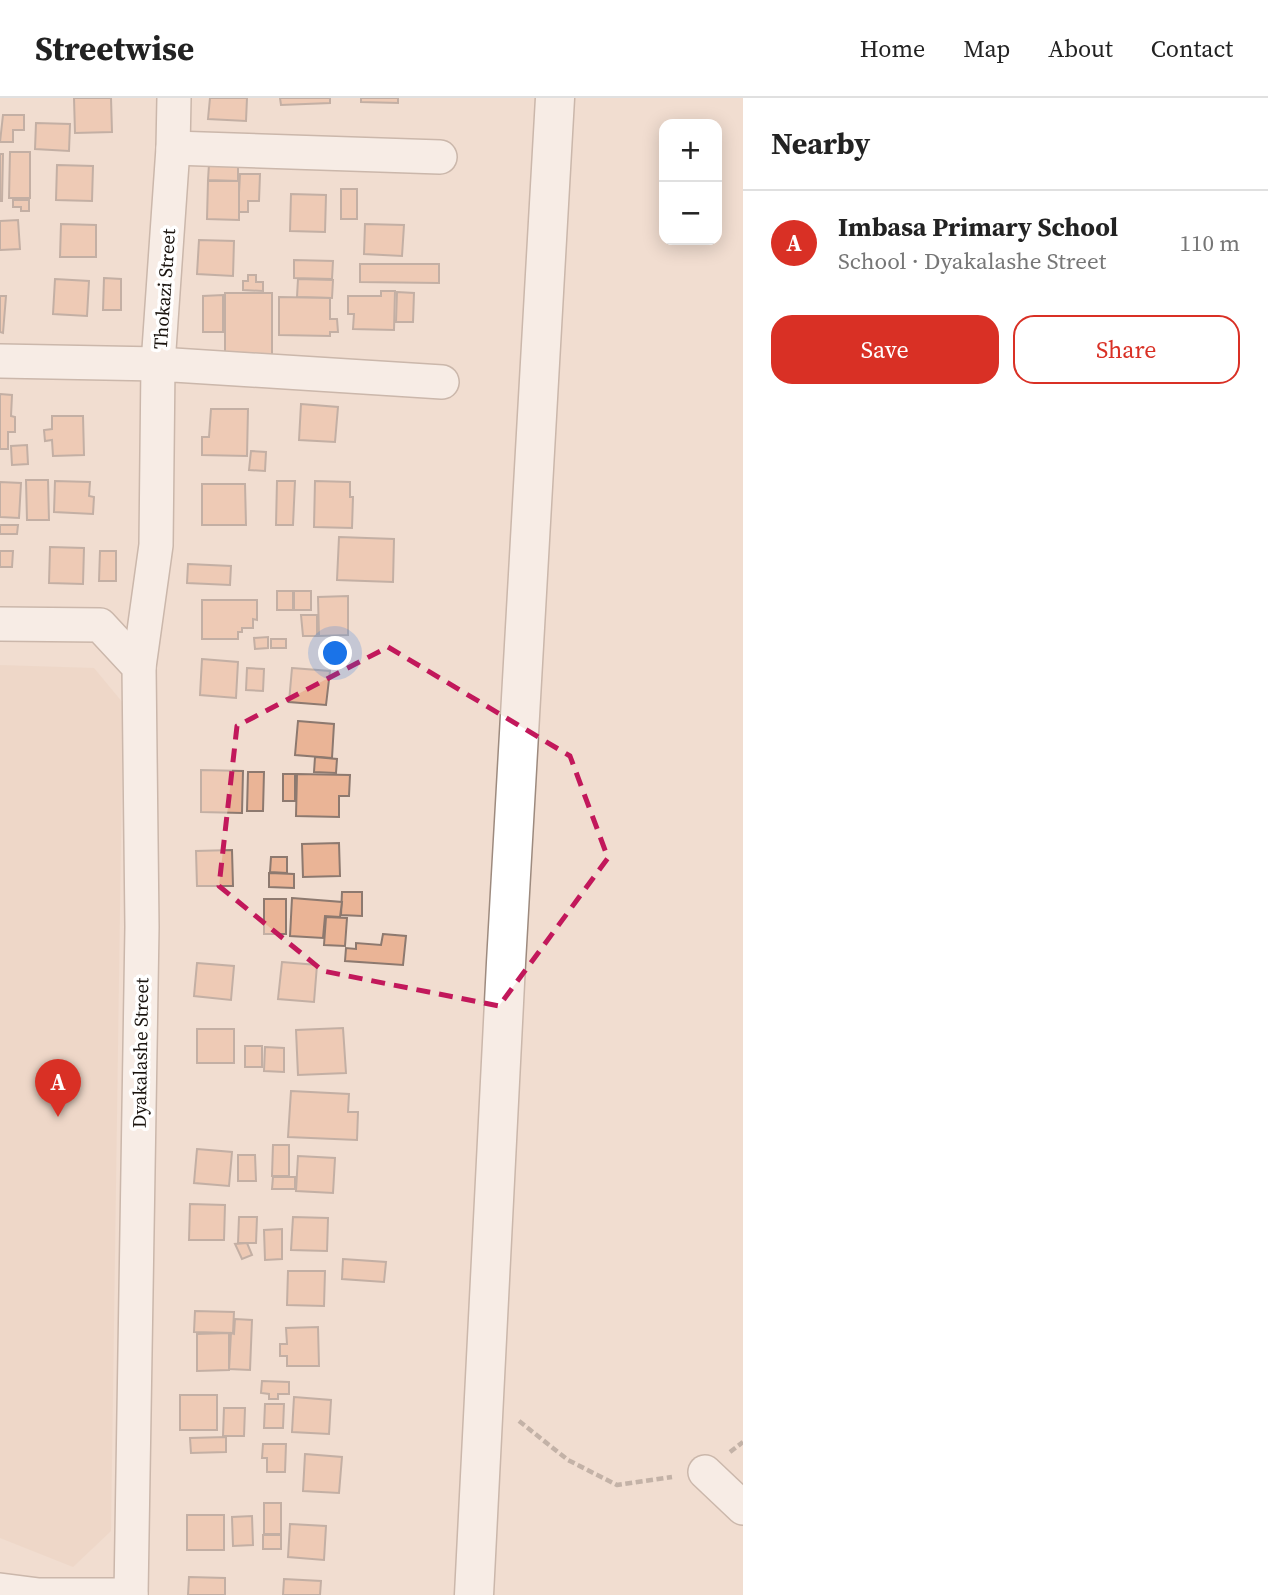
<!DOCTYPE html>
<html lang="en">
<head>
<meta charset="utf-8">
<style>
  :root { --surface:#fff; --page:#f6f6f6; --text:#222; --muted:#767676; --line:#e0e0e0; --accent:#d93025 }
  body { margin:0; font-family:"Source Serif 4",serif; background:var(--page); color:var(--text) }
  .controls { position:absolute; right:21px; top:21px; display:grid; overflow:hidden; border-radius:14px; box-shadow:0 4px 18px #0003 }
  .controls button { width:63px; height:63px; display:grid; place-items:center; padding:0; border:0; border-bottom:2px solid var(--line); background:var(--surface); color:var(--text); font:35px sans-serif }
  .you { position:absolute; left:336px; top:556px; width:24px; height:24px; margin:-18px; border:5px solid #fff; border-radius:50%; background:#1a73e8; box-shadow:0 0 0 10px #1a73e833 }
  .badge { display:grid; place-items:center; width:46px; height:46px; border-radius:50%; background:var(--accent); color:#fff; font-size:23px; font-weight:700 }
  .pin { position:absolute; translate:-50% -58px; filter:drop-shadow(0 2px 4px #0008) }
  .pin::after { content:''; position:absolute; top:37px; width:24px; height:21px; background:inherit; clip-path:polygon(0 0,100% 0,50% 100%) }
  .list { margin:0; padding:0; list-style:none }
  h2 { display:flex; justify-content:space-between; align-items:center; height:91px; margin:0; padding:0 28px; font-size:30px }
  h2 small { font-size:23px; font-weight:400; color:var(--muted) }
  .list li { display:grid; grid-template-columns:46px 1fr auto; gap:21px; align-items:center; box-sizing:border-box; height:105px; padding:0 28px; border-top:2px solid var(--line) }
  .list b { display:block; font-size:26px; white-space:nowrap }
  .list p { margin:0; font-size:23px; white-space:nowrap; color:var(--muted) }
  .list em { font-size:23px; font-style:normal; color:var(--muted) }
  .actions { display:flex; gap:14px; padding:21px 28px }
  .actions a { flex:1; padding:16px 0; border:2px solid var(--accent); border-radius:21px; text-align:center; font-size:24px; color:var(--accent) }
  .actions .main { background:var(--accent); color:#fff }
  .map { position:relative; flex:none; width:743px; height:1497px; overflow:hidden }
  header { display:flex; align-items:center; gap:42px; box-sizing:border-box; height:98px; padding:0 35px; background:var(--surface); border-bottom:2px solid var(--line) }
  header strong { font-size:33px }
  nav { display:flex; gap:38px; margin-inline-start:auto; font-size:24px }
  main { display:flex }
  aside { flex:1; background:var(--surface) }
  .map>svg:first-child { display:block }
</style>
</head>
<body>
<header>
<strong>Streetwise</strong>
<nav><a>Home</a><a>Map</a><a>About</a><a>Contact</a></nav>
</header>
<main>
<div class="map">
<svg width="743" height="1497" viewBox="0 0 743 1497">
  <rect width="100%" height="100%" fill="#f1ddd0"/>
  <polygon fill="#ebd1bf" points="0,567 94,570 123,605 111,1433 73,1469 0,1440"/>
  <g fill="#eab496" stroke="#8d796f" stroke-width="2">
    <polygon points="74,0 111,0 112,34 75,35"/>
    <polygon points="210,0 247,0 246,23 208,21"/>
    <polygon points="280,0 330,0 330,5 281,7"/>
    <polygon points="361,0 398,0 398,5 361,4"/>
    <polygon points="3,17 24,17 24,32 13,32 13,44 0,44"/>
    <polygon points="36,25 70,26 69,53 35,51"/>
    <polygon points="10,54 30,54 30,100 9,100"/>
    <polygon points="0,56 3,56 2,103 0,103"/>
    <polygon points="209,66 238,66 238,83 208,82"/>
    <polygon points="57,67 93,68 92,103 56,102"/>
    <polygon points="240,76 260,76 259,103 248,103 248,114 238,114"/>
    <polygon points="208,83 239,83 239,122 207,121"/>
    <rect x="341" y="91" width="16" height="30"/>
    <polygon points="291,96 326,97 325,134 290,133"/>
    <polygon points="13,102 29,102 29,113 21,113 21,109 13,109"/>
    <polygon points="18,122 20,151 0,152 0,123"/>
    <polygon points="61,126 96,127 96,159 60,159"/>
    <polygon points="365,126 404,127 402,158 364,156"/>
    <polygon points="199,142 234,143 233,178 197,176"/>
    <polygon points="294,162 333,163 332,181 294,180"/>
    <polygon points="360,166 439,166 439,185 360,184"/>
    <polygon points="248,177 256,177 256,184 263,184 263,193 243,192 243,183 248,183"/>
    <polygon points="104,180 121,181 121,212 103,212"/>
    <polygon points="55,181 89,183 87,218 53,216"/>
    <polygon points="298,181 333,182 332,200 297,199"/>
    <polygon points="381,193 395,193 394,232 353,231 354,216 348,216 348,198 381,198"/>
    <polygon points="397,194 414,195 413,224 396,224"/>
    <polygon points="225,195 272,195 272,258 225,257"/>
    <polygon points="223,197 223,234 203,234 203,198"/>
    <polygon points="0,198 6,198 3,235 0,234"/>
    <polygon points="279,199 330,200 330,221 337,221 338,234 330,234 330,238 279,237"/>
    <polygon points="0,296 12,297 11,318 15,319 15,334 8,334 8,351 0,351"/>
    <polygon points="301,306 338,309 335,344 299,342"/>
    <polygon points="211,311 248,311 247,358 202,357 202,339 209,339"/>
    <polygon points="52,318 83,318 84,357 53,358 52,342 45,343 44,332 52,331"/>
    <polygon points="27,347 28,366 12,367 11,348"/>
    <polygon points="251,353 266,354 265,373 249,372"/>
    <polygon points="26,382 48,382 49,422 27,422"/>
    <polygon points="55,383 90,384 89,398 94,399 93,416 54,414"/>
    <polygon points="277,383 295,383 293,427 276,427"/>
    <polygon points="315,383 350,384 350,399 353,399 352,430 314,429"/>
    <polygon points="0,384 21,385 19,420 0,419"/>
    <polygon points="202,386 245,386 246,427 202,427"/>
    <polygon points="0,427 18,427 17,436 0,436"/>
    <polygon points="339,439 394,441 393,484 337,482"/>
    <polygon points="50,449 84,450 83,486 49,485"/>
    <polygon points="0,453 13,453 12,469 0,469"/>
    <polygon points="100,453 116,453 116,483 99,483"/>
    <polygon points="188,466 231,468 230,487 187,485"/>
    <rect x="277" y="493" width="16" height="19"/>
    <rect x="294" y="493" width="17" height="19"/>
    <polygon points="348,498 348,537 319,538 318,499"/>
    <polygon points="202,502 257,502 257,522 253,521 253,530 242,530 242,534 238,534 238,541 202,541"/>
    <polygon points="301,517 317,517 317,538 303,538"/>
    <polygon points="268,539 268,550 255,551 254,540"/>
    <rect x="271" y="541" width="15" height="9"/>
    <polygon points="202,561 238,564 236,600 200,597"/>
    <polygon points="247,570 264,571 263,593 246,592"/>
    <polygon points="292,570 330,573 326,607 289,604"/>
    <polygon points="298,623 334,626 332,660 295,657"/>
    <polygon points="315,659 337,661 336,675 314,674"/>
    <polygon points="201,672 243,673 242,715 201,714"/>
    <polygon points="248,674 264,674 263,713 247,713"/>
    <rect x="283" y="676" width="12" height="27"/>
    <polygon points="297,676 350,677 349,698 339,698 339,719 296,718"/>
    <polygon points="339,745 340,778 303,779 302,746"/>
    <polygon points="232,752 233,788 197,788 196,753"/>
    <polygon points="271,759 287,759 287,775 270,774"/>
    <polygon points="269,775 294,776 294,790 269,789"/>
    <polygon points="342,794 362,794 362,818 341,817"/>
    <polygon points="292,800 342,804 340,819 325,818 323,840 290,838"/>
    <rect x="264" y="801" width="22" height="35"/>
    <polygon points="326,819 347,820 345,848 324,847"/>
    <polygon points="383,836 406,838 403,867 345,863 346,850 356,851 356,845 381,847"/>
    <polygon points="282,864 317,867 314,904 278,901"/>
    <polygon points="197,865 234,868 231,902 194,898"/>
    <polygon points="343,930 346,975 298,977 296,932"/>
    <rect x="197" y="931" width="37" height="34"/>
    <rect x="245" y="948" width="17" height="21"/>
    <polygon points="265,949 284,950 284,974 264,973"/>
    <polygon points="291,993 349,996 348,1014 358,1014 357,1042 288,1039"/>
    <polygon points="273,1047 289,1047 289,1078 272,1078"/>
    <polygon points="197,1051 232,1054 229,1088 194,1085"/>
    <polygon points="238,1057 255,1057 256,1083 238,1083"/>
    <polygon points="298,1058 335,1060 333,1095 296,1093"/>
    <polygon points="273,1079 295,1079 295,1091 272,1091"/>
    <polygon points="190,1106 225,1107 224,1142 189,1142"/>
    <polygon points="239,1119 257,1119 256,1145 238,1145"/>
    <polygon points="293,1119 328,1120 327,1153 291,1152"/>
    <polygon points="282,1131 282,1161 265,1162 264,1132"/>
    <polygon points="247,1145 252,1157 242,1161 235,1146"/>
    <polygon points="343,1161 386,1164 384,1184 342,1181"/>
    <polygon points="288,1173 325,1173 324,1208 287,1207"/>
    <polygon points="195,1213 234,1214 233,1235 194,1234"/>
    <polygon points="235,1221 252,1222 250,1272 229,1271 231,1235 234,1236"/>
    <polygon points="318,1229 319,1268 287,1268 287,1258 280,1258 280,1246 287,1246 286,1230"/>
    <polygon points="229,1235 229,1272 197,1273 197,1236"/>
    <polygon points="262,1283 289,1284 289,1296 278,1296 278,1301 269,1301 269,1296 261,1295"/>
    <rect x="180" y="1297" width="37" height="35"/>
    <polygon points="294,1299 331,1302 329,1336 292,1334"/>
    <polygon points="265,1306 284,1306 283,1330 264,1330"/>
    <polygon points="224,1310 245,1310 244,1338 223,1338"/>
    <polygon points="226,1339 226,1354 191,1355 190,1340"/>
    <polygon points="263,1346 286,1346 285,1374 267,1374 267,1360 262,1360"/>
    <polygon points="305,1356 342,1359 339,1395 303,1393"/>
    <rect x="264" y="1405" width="17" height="31"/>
    <rect x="187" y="1417" width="37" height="35"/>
    <polygon points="252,1418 253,1447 233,1448 232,1419"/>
    <polygon points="290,1426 326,1428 324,1462 288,1459"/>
    <rect x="263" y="1437" width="18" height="14"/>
    <polygon points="189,1479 225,1480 225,1497 188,1497"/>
    <polygon points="284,1481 321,1483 320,1497 283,1497"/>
  </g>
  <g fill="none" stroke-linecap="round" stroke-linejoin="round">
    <defs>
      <g id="minor">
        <polyline points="173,50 440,59"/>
        <polyline points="0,263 158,266 173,50 174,0"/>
        <polyline points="0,526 100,527 139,569 142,829 131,1497"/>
        <polyline points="139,569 156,447 158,266 442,284"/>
        <polyline points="705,1374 743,1410"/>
        <polyline points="0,1492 39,1497 131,1497"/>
      </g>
      <polyline id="major" points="474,1497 506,865 555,0"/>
    </defs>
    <use href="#minor" stroke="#9d8a7e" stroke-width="36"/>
    <use href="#major" stroke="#9d8a7e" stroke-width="41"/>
    <g stroke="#8c7e75" stroke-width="4.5" stroke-dasharray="7 3.5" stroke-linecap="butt">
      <polyline points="519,1323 568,1362 617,1387 672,1379"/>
      <polyline points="730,1354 743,1344"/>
    </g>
    <use href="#minor" stroke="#fff" stroke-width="33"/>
    <use href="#major" stroke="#fff" stroke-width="38"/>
  </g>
  <path d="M0 0H743V1497H0ZM388,549L570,658L608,760L499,908L323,873L219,788L237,628Z" fill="#f1ddd0" fill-opacity=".55" fill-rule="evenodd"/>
  <path fill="none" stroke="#c2185b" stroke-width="5" stroke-dasharray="14 9" stroke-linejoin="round" d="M388,549L570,658L608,760L499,908L323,873L219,788L237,628Z"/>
  <g text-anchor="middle" stroke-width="7" stroke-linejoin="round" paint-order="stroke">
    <g font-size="19" fill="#19130e" stroke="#fff">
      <text transform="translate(164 191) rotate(-86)" y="7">Thokazi Street</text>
      <text transform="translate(140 955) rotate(-89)" y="7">Dyakalashe Street</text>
    </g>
  </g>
</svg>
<div class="controls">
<button>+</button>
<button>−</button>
</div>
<div class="you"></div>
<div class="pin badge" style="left:58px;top:1019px">A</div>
</div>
<aside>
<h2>Nearby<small></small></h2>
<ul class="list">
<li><span class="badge">A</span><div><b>Imbasa Primary School</b><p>School · Dyakalashe Street</p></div><em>110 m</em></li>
</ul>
<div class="actions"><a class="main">Save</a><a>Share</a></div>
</aside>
</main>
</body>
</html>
